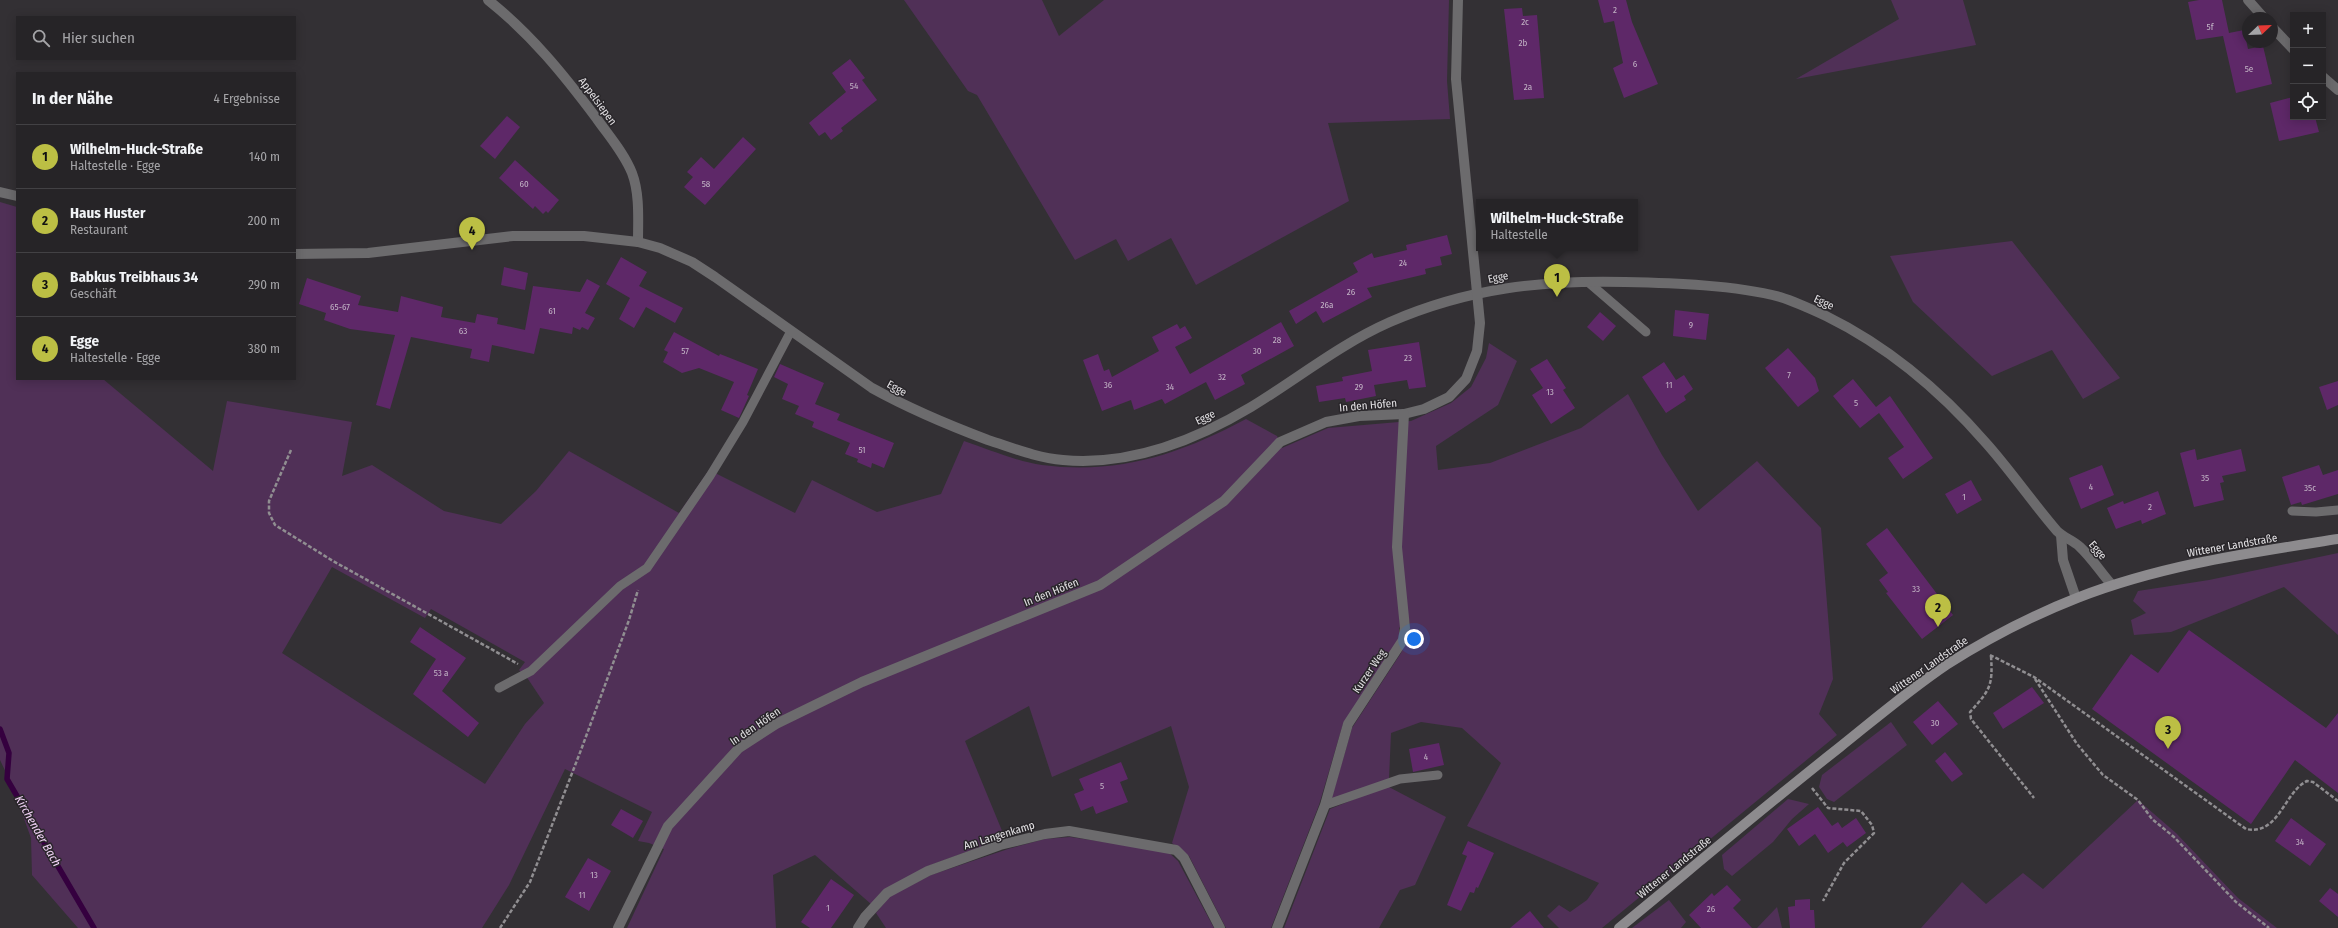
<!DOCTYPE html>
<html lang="de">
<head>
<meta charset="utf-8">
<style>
  :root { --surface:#262427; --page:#323033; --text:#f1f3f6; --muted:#a4a4a7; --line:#424144; --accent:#bcbf44 }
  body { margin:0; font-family:"Fira Sans Condensed",sans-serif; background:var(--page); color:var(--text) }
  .controls { position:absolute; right:12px; top:12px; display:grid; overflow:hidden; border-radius:0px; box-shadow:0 2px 10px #0003 }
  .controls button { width:36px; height:36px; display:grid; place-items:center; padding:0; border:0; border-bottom:1px solid var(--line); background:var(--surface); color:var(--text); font:20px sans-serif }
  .compass { position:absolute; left:2242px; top:12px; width:36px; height:36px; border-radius:50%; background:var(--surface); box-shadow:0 2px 10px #0003; rotate:67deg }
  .you { position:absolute; left:1414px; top:639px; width:14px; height:14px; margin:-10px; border:3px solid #fff; border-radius:50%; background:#1a73e8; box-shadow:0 0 0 6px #1a73e833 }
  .badge { display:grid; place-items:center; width:26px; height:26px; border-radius:50%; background:var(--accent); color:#111; font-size:13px; font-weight:700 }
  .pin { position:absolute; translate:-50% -33px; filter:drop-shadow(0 1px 2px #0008) }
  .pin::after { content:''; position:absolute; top:21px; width:14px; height:12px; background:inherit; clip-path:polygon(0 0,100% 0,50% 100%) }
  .popup { position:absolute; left:1476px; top:199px; width:162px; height:52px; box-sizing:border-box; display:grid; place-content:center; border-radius:0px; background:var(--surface); filter:drop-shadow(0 1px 3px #0005); font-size:13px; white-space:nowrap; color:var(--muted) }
  .popup b { font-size:15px; color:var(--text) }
  .popup::after { content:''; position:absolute; left:50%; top:100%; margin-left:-8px; border:8px solid transparent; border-top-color:var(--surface) }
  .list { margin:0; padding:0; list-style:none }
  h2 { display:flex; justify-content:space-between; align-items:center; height:52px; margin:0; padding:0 16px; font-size:17px }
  h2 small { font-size:13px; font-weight:400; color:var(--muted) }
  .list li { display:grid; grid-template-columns:26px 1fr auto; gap:12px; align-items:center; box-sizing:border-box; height:64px; padding:0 16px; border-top:1px solid var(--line) }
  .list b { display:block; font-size:15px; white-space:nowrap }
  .list p { margin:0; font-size:13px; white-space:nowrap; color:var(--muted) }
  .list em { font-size:13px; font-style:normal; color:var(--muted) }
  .icon { flex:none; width:22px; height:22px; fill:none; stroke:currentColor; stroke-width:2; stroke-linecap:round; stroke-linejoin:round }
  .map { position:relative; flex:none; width:2338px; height:928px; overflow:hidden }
  .search { position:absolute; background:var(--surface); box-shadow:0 2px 10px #0003; left:16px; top:16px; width:280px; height:44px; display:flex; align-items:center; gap:10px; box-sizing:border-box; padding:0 14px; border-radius:0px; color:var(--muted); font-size:15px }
  .panel { position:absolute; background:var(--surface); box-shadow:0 2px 10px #0003; left:16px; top:72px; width:280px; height:308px; border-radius:0px }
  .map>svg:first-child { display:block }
</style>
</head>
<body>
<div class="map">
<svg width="2338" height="928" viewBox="0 0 2338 928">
  <rect width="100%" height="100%" fill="#333034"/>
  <g fill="#503057" fill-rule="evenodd">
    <polygon points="904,0 1042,0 1059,36 1104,0 1449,0 1447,81 1450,119 1328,123 1349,201 1196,285 1171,238 1128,261 1116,239 1075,260 977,95 968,91"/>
    <polygon points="1891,0 1963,0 1976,45 1796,79 1899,19"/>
    <path d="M0,202L17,207V379H103L213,471L227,401L352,422L342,476L372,465L444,511L501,524L536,491L569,451L679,513L709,470L795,513L812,480L877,512L941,494L964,441C988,449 1018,462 1042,465C1119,475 1180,454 1246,419L1277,436L1282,448L1328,428L1411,421L1451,403L1471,387L1486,358L1489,343L1517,361L1498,405L1436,446L1438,470L1490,463L1581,428L1628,394L1662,455L1698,511L1757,461L1821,528L1833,679L1819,714L1837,735L1602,928H1559L1547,916L1559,905L1570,912L1587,900L1599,883L1467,826L1501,763L1462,728L1421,722L1391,733L1389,779L1331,800L1352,728L1401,653C1406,642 1411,632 1409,620L1399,628V640L1343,724L1319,805L1271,928H1226L1189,856L1172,843L1189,787L1171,726L1052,777L1029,706L965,741L1005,838L928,866L871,904L815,855L773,875L776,928H627L664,849L649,843L638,841L652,812L565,769L509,885L482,928H78L32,875L31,838L11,783L0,760ZM332,567L425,618L431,609L525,662L519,670L528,679L544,703L525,724L485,784L282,653Z"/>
    <polygon points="2012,241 2120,378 2083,399 2052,350 1992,376 1913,302 1890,256"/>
    <polygon points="2338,553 2338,635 2284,587 2171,632 2134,635 2131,620 2146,613 2133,601 2138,591 2209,580"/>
    <polygon points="1891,722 1907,745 1834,802 1827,799 1819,787 1822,775"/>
    <polygon points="1387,786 1446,817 1415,885 1400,890 1379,928 1284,928 1330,809"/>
    <polygon points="1788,799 1809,804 1792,819 1773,842 1732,876 1724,869 1722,855"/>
    <polygon points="2138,800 2176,833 2238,898 2277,928 1921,928 1962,882 1986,904 2023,873 2043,889"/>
    <polygon points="1070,837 1167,851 1178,861 1214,928 886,928 876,913 890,896 931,875 1008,849 1045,839"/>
    <polygon points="1669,900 1686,922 1681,928 1632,928"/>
    <polygon points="1777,907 1782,928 1757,928"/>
  </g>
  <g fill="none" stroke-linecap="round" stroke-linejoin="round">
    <polyline stroke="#35003f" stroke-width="5.5" points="0,729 9,753 7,779 94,928"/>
  </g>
  <g fill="#5e2868">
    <polygon points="1598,0 1626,0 1632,22 1658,84 1624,98 1613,68 1623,63 1614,21 1604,23"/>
    <polygon points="2199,0 2222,0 2229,33 2244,30 2248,49 2263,46 2272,84 2236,93 2223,36 2196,40 2188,2"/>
    <polygon points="1522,8 1523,16 1537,15 1544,98 1514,100 1504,9"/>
    <polygon points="850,59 865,78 862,80 877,100 841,128 843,131 831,140 825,132 819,136 809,123 846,92 832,73"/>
    <polygon points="2293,97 2293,117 2315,117 2319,132 2279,141 2270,103"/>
    <polygon points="507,116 520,127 495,159 480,146"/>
    <polygon points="743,137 756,149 705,205 684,187 693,177 687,172 701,157 714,169"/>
    <polygon points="515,160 559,200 548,213 546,211 543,214 535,206 533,209 499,178"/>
    <polygon points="1447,235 1452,254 1440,257 1442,265 1425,269 1426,274 1367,288 1372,297 1323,323 1316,311 1296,324 1289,311 1358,272 1353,263 1372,253 1374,258 1407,250 1406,245"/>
    <polygon points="621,257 647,272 639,286 683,308 675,323 646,307 634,328 619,319 630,298 606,284"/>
    <polygon points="504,267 528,273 525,290 501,285"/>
    <polygon points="307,278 361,296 358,305 398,312 401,296 443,307 441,317 475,323 477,314 498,318 497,324 525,330 533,286 580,292 587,279 600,286 585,313 595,318 588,330 582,327 580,330 573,327 572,334 540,328 534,354 492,345 489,362 470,358 472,349 411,337 390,409 376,405 395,335 350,329 324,320 326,313 299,304"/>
    <polygon points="1675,310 1709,314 1706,340 1673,336"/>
    <polygon points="1600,312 1616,326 1603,341 1587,327"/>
    <polygon points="1281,322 1294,346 1241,375 1245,384 1215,400 1206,382 1165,404 1162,399 1134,410 1131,400 1102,411 1083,360 1098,354 1104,371 1109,369 1112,377 1159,351 1152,337 1177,324 1180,329 1185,326 1192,338 1175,347 1190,374"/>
    <polygon points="674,332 719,356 720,354 758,369 747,395 749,396 739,418 721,410 734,382 699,368 682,373 663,362 668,352 664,350"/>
    <polygon points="1419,342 1426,387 1409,389 1407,380 1374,385 1376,396 1346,402 1345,398 1319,402 1316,386 1343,381 1342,377 1372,371 1368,350"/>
    <polygon points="1788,348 1815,378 1819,391 1798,407 1765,368"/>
    <polygon points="1547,359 1566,388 1563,390 1575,408 1551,424 1532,395 1543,388 1530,369"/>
    <polygon points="1664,362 1676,380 1684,375 1693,389 1684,396 1686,400 1666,413 1642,377"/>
    <polygon points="780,364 824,383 815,404 840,414 837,420 894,443 884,468 872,463 871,468 857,462 858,459 845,454 850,443 812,427 814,422 795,414 799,406 782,399 788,384 774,377"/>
    <polygon points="1853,379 1876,407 1890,396 1933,458 1903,479 1888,458 1904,447 1879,413 1860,428 1833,396"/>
    <polygon points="2338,381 2338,405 2327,410 2319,387"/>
    <polygon points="2195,449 2197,460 2241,449 2246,471 2222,476 2224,482 2220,483 2224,500 2194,507 2180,453"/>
    <polygon points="2102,465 2114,495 2081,509 2069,478"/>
    <polygon points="2319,465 2323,475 2338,470 2338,494 2302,505 2301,502 2291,505 2282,477"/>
    <polygon points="1971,480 1982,500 1957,514 1945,494"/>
    <polygon points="2158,491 2166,514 2142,524 2141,520 2116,529 2107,508 2123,501 2124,504"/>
    <polygon points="1887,528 1953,615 1922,639 1886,593 1888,592 1879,580 1888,573 1866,544"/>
    <polygon points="420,627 466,658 442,691 479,723 468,737 413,694 436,659 410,642"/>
    <polygon points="2189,630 2326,728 2338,713 2338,793 2295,760 2251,824 2092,709 2131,654 2158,673"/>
    <polygon points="2032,687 2044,703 2003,729 1993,713"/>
    <polygon points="1938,701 1958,724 1932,745 1913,722"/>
    <polygon points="1439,743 1444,765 1413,772 1409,749"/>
    <polygon points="1945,752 1963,774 1952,782 1935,761"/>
    <polygon points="1121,762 1128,779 1120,782 1128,802 1096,814 1093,806 1081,811 1074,794 1084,790 1079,779"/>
    <polygon points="1818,807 1832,826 1838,822 1842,828 1856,818 1866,833 1847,847 1843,842 1828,853 1815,834 1799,846 1787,829"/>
    <polygon points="621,809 643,821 633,838 611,825"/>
    <polygon points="2291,818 2326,844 2310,866 2275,841"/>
    <polygon points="1468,841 1494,853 1478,888 1476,887 1474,893 1470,892 1461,911 1447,905 1467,856 1462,854"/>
    <polygon points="588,858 611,871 589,911 565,897"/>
    <polygon points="831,879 854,895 831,928 810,928 801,922"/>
    <polygon points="1727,885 1741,900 1733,908 1752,928 1701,928 1689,915 1712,893 1714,896"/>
    <polygon points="2330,888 2338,894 2338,917 2319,901"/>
    <polygon points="1810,899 1810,910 1814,910 1815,928 1790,928 1788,907 1795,906 1795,900"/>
    <polygon points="1530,911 1544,928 1510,928"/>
  </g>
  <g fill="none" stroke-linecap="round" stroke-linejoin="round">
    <g stroke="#908e91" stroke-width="2.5" stroke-dasharray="4 2" stroke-linecap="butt">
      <polyline points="291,450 269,501 269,513 275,525 333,561 518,664"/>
      <path d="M1990,655L2034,677L2246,829C2279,836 2284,792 2307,781L2313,782L2338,801"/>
      <path d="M1991,656C1993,686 1990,690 1970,712L1971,719L2034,798"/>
      <polyline points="2035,679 2077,744 2103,775 2138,800 2152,819 2174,837 2236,902 2269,928"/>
      <polyline points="1812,788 1828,808 1861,811 1872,825 1874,833 1844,863 1823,901"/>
      <polyline points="500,928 530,882 581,750 629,620 638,590"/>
    </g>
    <g stroke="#6c6b6d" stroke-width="9">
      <polyline points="1588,282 1646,332"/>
      <polyline points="2292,511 2316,512 2338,510"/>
      <polyline points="499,688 531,671 620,586 647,568 710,476 743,422 791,331"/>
      <polyline points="1325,805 1400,779 1438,775"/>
    </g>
    <g stroke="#6c6b6d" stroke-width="10">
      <path d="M488,0C531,34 564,75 597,119C609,136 624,153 632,173C640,194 638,220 638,242"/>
      <polyline points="2248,0 2264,18"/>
      <polyline points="2272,27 2293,49"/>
      <polyline points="2323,77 2338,90"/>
      <polyline points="0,192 17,196"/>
      <path d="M295,254L368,253L513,236H584L638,242L660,248L692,262L715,277L872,388C910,409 948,425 988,440C1013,448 1037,458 1063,460C1129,466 1196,440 1251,407C1297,379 1340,344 1390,322C1468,288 1542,280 1625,282C1672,283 1736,285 1780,297C1796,302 1811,309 1826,316C1889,347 1940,390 1986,443C2011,471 2032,502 2057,531C2064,538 2073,540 2080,547C2092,558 2101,573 2112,585"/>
      <polyline points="2061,535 2063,560 2076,598"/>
      <polyline points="618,928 668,826 739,748 776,724 862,682 1100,585 1224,501 1280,442 1326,422 1359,416 1404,414 1424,409 1449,397 1466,379 1477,351 1480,323 1456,79 1458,0"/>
      <polyline points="858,928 865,917 887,893 928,871 1000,845 1045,834 1069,831 1176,850 1184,858 1220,928"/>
      <polyline points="1277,928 1325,805 1348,724 1403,640 1405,628 1397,547 1404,414"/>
    </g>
    <path stroke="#8d8b8e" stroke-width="10" d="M1619,928C1692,868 1765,806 1840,747C1875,719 1909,690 1946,665C1987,639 2031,616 2077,598C2161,565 2249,553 2338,539"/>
  </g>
  <g text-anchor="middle" stroke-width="3" stroke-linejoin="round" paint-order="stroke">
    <g font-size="9" fill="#c2b3c5">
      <text x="1615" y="13">2</text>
      <text x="1525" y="25">2c</text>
      <text x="2210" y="30">5f</text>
      <text x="1523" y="46">2b</text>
      <text x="1635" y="67">6</text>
      <text x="2249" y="72">5e</text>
      <text x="854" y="89">54</text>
      <text x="1528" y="90">2a</text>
      <text x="524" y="187">60</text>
      <text x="706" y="187">58</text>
      <text x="1403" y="266">24</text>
      <text x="1351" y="295">26</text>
      <text x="1327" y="308">26a</text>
      <text x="340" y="310">65-67</text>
      <text x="552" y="314">61</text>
      <text x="1691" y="328">9</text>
      <text x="463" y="334">63</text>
      <text x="1277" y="343">28</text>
      <text x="685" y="354">57</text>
      <text x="1257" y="354">30</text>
      <text x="1408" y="361">23</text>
      <text x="1789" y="378">7</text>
      <text x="1222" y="380">32</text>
      <text x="1108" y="388">36</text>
      <text x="1669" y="388">11</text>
      <text x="1170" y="390">34</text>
      <text x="1359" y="390">29</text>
      <text x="1550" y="395">13</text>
      <text x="1856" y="406">5</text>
      <text x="862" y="453">51</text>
      <text x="2205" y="481">35</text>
      <text x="2091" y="490">4</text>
      <text x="2310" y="491">35c</text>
      <text x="1964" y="500">1</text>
      <text x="2150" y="510">2</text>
      <text x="1916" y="592">33</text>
      <text x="441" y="676">53 a</text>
      <text x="1935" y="726">30</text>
      <text x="1426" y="760">4</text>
      <text x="1102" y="789">5</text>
      <text x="2300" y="845">34</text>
      <text x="594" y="878">13</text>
      <text x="582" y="898">11</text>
      <text x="828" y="911">1</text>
      <text x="1711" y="912">26</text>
    </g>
    <g font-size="11" fill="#e3e1e4" stroke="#29262a">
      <text transform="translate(598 101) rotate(54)" y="4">Appelsiepen</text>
      <text transform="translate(1498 277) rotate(-12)" y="4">Egge</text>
      <text transform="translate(1824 302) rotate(25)" y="4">Egge</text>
      <text transform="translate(897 388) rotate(29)" y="4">Egge</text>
      <text transform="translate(1368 405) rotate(-5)" y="4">In den Höfen</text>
      <text transform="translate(1205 417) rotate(-25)" y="4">Egge</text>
      <text transform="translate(2232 545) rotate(-10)" y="4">Wittener Landstraße</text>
      <text transform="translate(2098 550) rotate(50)" y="4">Egge</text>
      <text transform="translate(1051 592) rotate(-22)" y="4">In den Höfen</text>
      <text transform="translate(1929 665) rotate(-35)" y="4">Wittener Landstraße</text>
      <text transform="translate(1369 671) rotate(-56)" y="4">Kurzer Weg</text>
      <text transform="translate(755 726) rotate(-34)" y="4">In den Höfen</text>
      <text transform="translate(999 835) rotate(-17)" y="4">Am Langenkamp</text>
      <text transform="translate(1674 867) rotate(-39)" y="4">Wittener Landstraße</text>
    </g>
    <g font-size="12" font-style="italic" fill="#f0d1f5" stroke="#29262a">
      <text transform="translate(38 831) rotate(60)" y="4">Kirchender Bach</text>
    </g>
  </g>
</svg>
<div class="controls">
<button>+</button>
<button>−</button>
<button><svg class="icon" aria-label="locate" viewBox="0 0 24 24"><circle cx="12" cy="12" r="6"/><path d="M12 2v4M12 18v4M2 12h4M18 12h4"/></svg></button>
</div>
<svg class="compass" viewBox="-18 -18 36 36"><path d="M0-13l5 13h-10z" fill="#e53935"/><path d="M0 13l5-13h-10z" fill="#a4a4a7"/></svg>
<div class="you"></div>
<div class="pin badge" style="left:1557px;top:297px">1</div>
<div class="popup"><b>Wilhelm-Huck-Straße</b>Haltestelle</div>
<div class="pin badge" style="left:1938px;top:627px">2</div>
<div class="pin badge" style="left:2168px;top:749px">3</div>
<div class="pin badge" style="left:472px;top:250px">4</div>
<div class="search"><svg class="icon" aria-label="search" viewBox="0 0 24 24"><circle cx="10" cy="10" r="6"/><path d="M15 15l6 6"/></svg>Hier suchen</div>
<section class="panel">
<h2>In der Nähe<small>4 Ergebnisse</small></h2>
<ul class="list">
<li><span class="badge">1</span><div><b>Wilhelm-Huck-Straße</b><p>Haltestelle · Egge</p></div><em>140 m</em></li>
<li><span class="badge">2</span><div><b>Haus Huster</b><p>Restaurant</p></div><em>200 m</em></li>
<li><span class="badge">3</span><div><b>Babkus Treibhaus 34</b><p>Geschäft</p></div><em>290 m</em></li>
<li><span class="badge">4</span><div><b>Egge</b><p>Haltestelle · Egge</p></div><em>380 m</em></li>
</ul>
</section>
</div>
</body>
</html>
